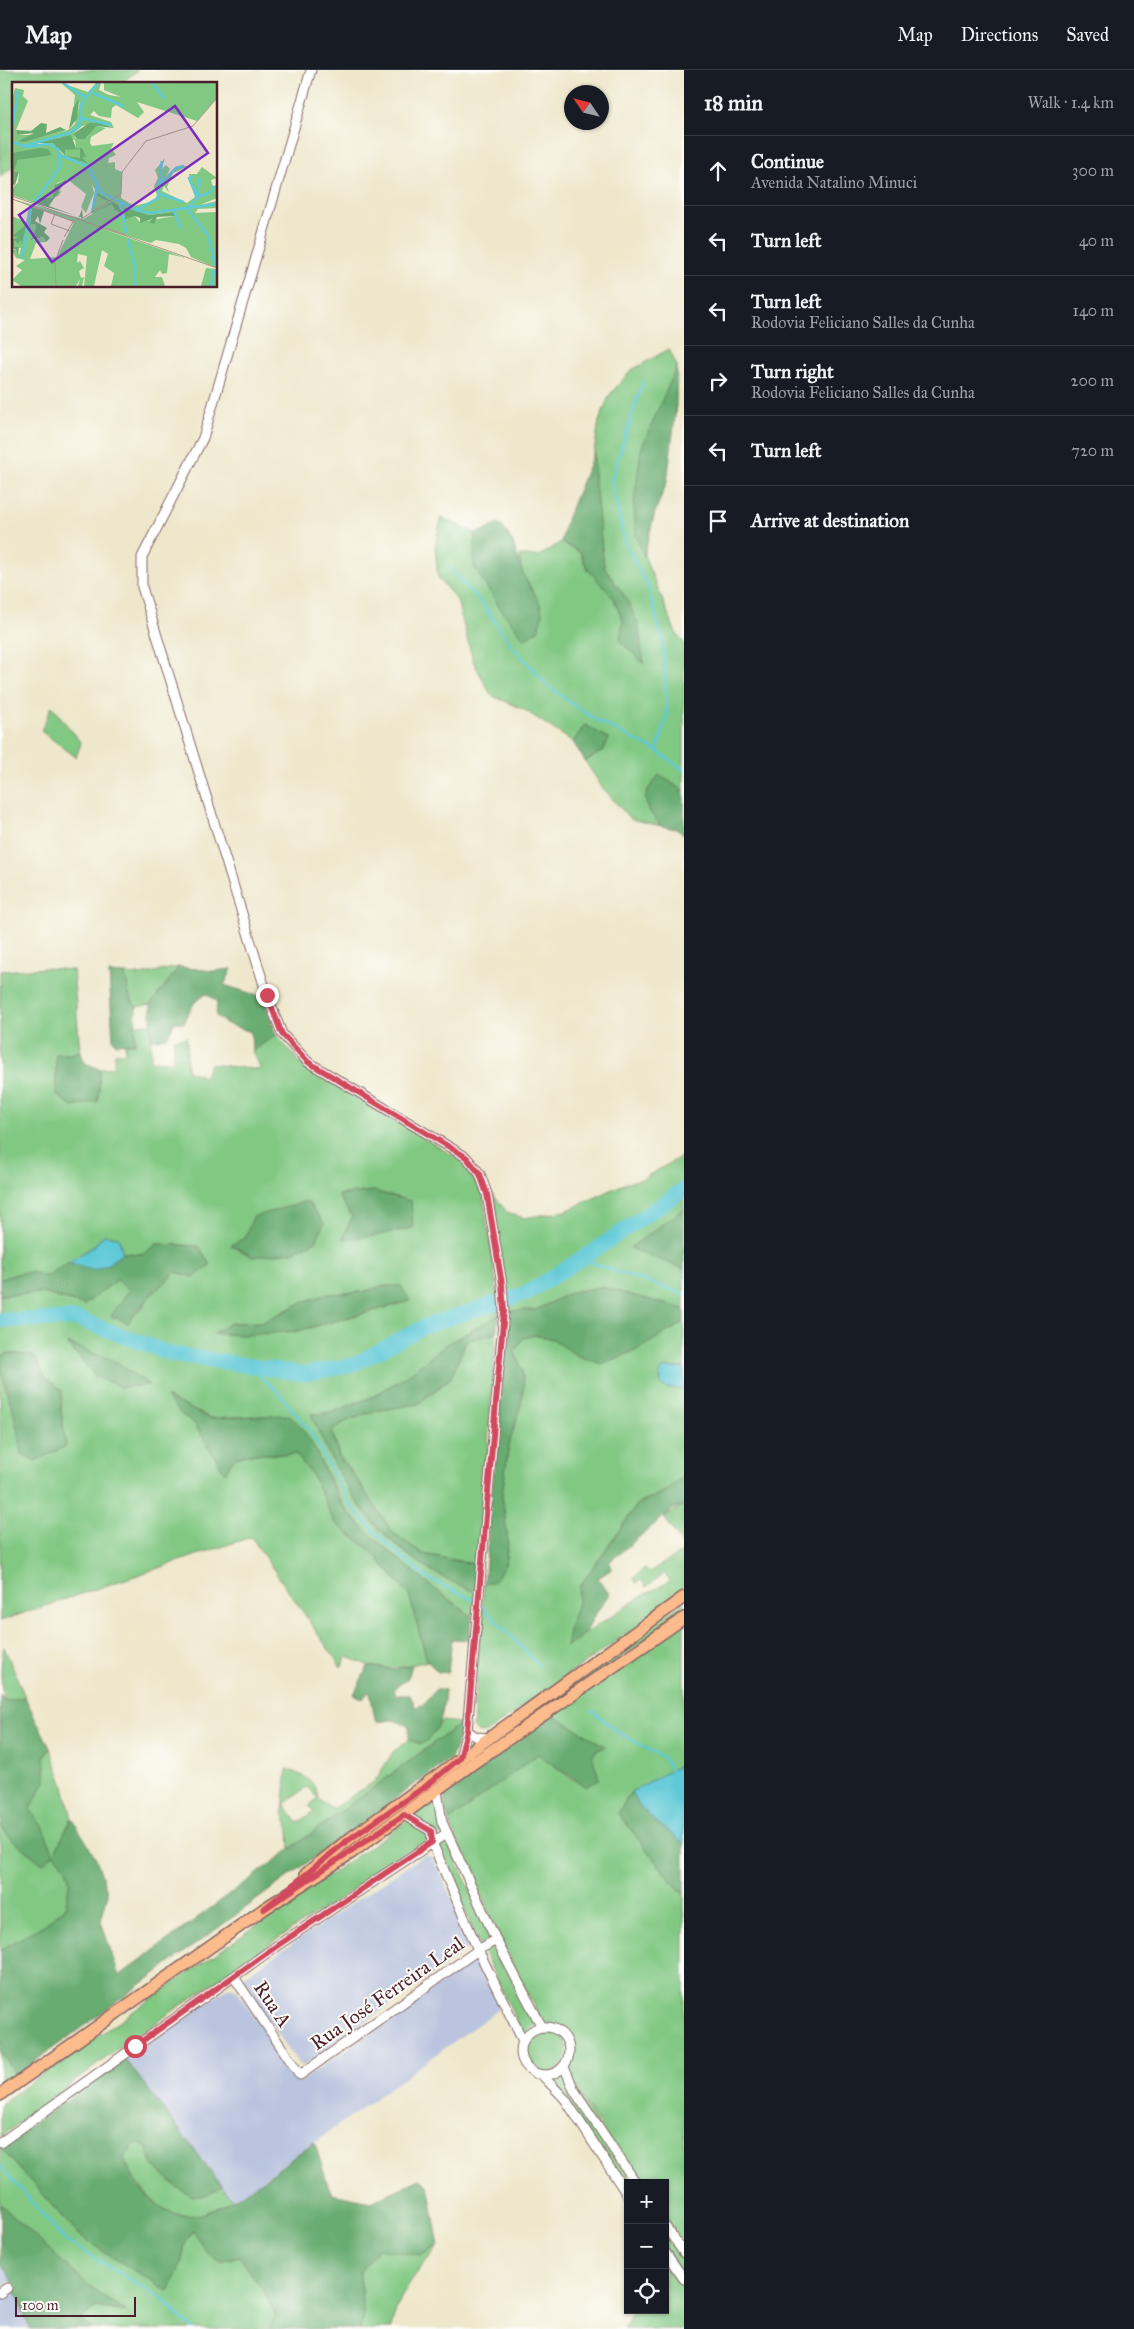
<!DOCTYPE html>
<html lang="en">
<head>
<meta charset="utf-8">
<style>
  :root { --surface:#171b24; --page:#242831; --text:#f1f3f6; --muted:#9ea1a6; --line:#363941 }
  body { margin:0; font-family:"IM FELL Great Primer",serif; background:var(--page); color:var(--text) }
  .controls { position:absolute; right:15px; bottom:15px; display:grid; overflow:hidden; border-radius:0px; box-shadow:0 1px 4px #0004 }
  .controls button { width:45px; height:45px; display:grid; place-items:center; padding:0; border:0; border-bottom:1px solid var(--line); background:var(--surface); color:var(--text); font:25px sans-serif }
  .compass { position:absolute; left:564px; top:15px; width:45px; height:45px; border-radius:50%; background:var(--surface); box-shadow:0 1px 4px #0004; rotate:305deg }
  .scale { position:absolute; left:15px; bottom:12px; width:121px; box-sizing:border-box; padding-left:5px; border:2px solid #4a1f2b; border-top:0; font-size:14px; line-height:18px; white-space:nowrap; color:#4a1f2b; -webkit-text-stroke:4px #fdfcf7; paint-order:stroke }
  .stop { position:absolute; width:15px; height:15px; margin:-11px; border:4px solid #d1495b; border-radius:50%; background:#fff }
  .stop.end { background:#d1495b; border-color:#fff; box-shadow:0 1px 5px #0008 }
  .list { margin:0; padding:0; list-style:none }
  h2 { display:flex; justify-content:space-between; align-items:center; height:65px; margin:0; padding:0 20px; font-size:21px }
  h2 small { font-size:16px; font-weight:400; color:var(--muted) }
  .list li { display:grid; grid-template-columns:32px 1fr auto; gap:15px; align-items:center; box-sizing:border-box; height:70px; padding:0 20px; border-top:1px solid var(--line) }
  .list b { display:block; font-size:19px; white-space:nowrap }
  .list p { margin:0; font-size:16px; white-space:nowrap; color:var(--muted) }
  .list em { font-size:16px; font-style:normal; color:var(--muted) }
  .icon { flex:none; width:28px; height:28px; fill:none; stroke:currentColor; stroke-width:2; stroke-linecap:round; stroke-linejoin:round }
  .map { position:relative; flex:none; width:684px; height:2259px; overflow:hidden }
  header { display:flex; align-items:center; gap:30px; box-sizing:border-box; height:70px; padding:0 25px; background:var(--surface); border-bottom:1px solid var(--line) }
  header strong { font-size:24px }
  nav { display:flex; gap:28px; margin-inline-start:auto; font-size:18px }
  main { display:flex }
  aside { flex:1; background:var(--surface) }
  .map>svg:first-child { display:block }
</style>
</head>
<body>
<header>
<strong>Map</strong>
<nav><a>Map</a><a>Directions</a><a>Saved</a></nav>
</header>
<main>
<div class="map">
<svg width="684" height="2259" viewBox="0 0 684 2259">
  <rect width="100%" height="100%" fill="#fdfcf7"/>
  <filter id="ink" filterUnits="userSpaceOnUse"><feTurbulence type="fractalNoise" baseFrequency=".02" numOctaves="2"/><feDisplacementMap in="SourceGraphic" scale="10" xChannelSelector="R" yChannelSelector="G"/><feConvolveMatrix kernelMatrix="1 2 1 2 8 2 1 2 1" color-interpolation-filters="sRGB"/></filter>
  <filter id="wash" filterUnits="userSpaceOnUse"><feTurbulence type="fractalNoise" baseFrequency=".0096" numOctaves="4" result="noise"/><feDisplacementMap in="SourceGraphic" scale="20" xChannelSelector="R" yChannelSelector="G"/><feGaussianBlur stdDeviation="1.12" result="paint"/><feColorMatrix in="noise" values="0 0 0 0 0 0 0 0 0 0 0 0 0 0 0 0 0 1.4 0 .05"/><feComposite in="paint" operator="in"/></filter>
  <g filter="url(#wash)">
    <rect width="100%" height="100%" fill="#eee7cb"/>
    <g fill="#bac4de">
      <polygon points="424,1785 432,1787 472,1871 469,1878 304,1996 299,1994 242,1913 244,1906"/>
      <polygon points="472,1891 477,1893 502,1937 233,2131 125,1989 230,1917 237,1920 293,2006 301,2011"/>
      <polygon points="0,2192 12,2211 0,2218"/>
      <polygon points="14,2217 30,2259 0,2259 0,2227"/>
    </g>
    <g fill="#81c883" stroke="#667457" fill-rule="evenodd">
      <polygon points="0,0 138,0 120,14 14,14 14,96 0,107"/>
      <polygon points="669,279 677,296 666,325 634,433 636,466 676,563 684,573 684,721 659,705 647,738 661,756 630,749 602,717 585,691 603,681 608,669 585,655 573,672 523,639 491,625 473,591 457,530 438,508 435,477 441,448 475,463 475,497 500,538 536,526 523,505 519,486 539,486 561,472 580,482 587,498 614,529 623,551 620,571 644,593 626,528 604,497 594,406 594,382 599,351 609,326 630,301"/>
      <polygon points="52,636 81,673 76,687 41,661"/>
      <polygon points="179,897 151,934 136,937 129,925 125,904 140,905"/>
      <path d="M45,898L73,900L80,980L73,984H56V1024L73,1037L98,1031L100,999L114,997L115,983H125V974L135,973V955L151,954V991L173,992L174,969L187,967V1000L204,1007L210,994L261,1000L252,981L276,965L303,996L462,1091L483,1125L499,1233V1245L447,1274L411,1303L374,1326L330,1343L311,1344C339,1412 369,1464 434,1502C447,1510 462,1516 475,1522L472,1546L423,1511L373,1468L344,1437L309,1370L254,1346L210,1348L168,1328L180,1343L194,1353L225,1403L233,1389L248,1384H296L313,1406L334,1452L370,1480L409,1524L427,1591C391,1600 380,1603 347,1586L341,1597L251,1467L0,1551V1292L5,1318L11,1333L66,1376L61,1341L62,1321L46,1308L34,1286L8,1283L0,1287V1225L43,1223L84,1235L117,1209L129,1219L139,1242L150,1226L176,1202L194,1207L198,1176L157,1174L143,1184L123,1183L118,1167L104,1165L94,1176L47,1207C30,1201 16,1202 0,1210V901ZM373,1121L411,1131L343,1169L352,1147L338,1125ZM245,1168L274,1184L253,1187L232,1175ZM382,1216L410,1231L297,1261L214,1263L231,1253L263,1252L303,1232L329,1224L362,1222ZM68,1274L148,1315L120,1317L82,1291Z"/>
      <polygon points="684,1085 684,1139 630,1178 684,1199 684,1239 601,1217 572,1222 536,1240 508,1241 491,1122 507,1142 524,1148 566,1141 626,1113 642,1109"/>
      <polygon points="684,1252 684,1298 664,1298 667,1318 684,1320 684,1405 669,1419 637,1435 580,1516 577,1537 570,1556 567,1576 637,1529 670,1511 665,1503 646,1517 642,1510 636,1513 634,1508 644,1498 649,1502 684,1481 684,1519 633,1559 487,1662 478,1663 473,1657 484,1514 505,1495 508,1472 502,1425 509,1374 521,1334 522,1299 514,1281 523,1268 535,1265 553,1269 576,1285 635,1281"/>
      <polygon points="496,1263 479,1495 423,1484 393,1463 358,1411 339,1386 332,1360 343,1353 365,1344 381,1340 418,1334 451,1308 466,1271"/>
      <polygon points="684,1435 684,1477 664,1447"/>
      <polygon points="684,1532 684,1543 353,1775 351,1773"/>
      <path d="M684,1553V1693L631,1722L618,1743L667,1806L684,1825V2179L665,2151V2113H639L575,2018L567,1996C577,1976 566,1955 543,1954L499,1868L449,1751L538,1683L573,1710L597,1680L605,1677L552,1644Z"/>
      <path d="M4,1577L25,1627L5,1631C0,1618 0,1593 4,1577Z"/>
      <path d="M442,1651L461,1653L290,1779L289,1760L283,1742L287,1699C303,1706 316,1709 318,1728L332,1739L375,1711L393,1682L409,1670L421,1674L427,1670ZM307,1717L318,1728L309,1736L314,1741L298,1753L284,1734Z"/>
      <path d="M50,1678L64,1716L72,1748L54,1784C74,1803 70,1813 65,1838L44,1855L0,1880V1755L10,1768L43,1794L42,1756L29,1739L46,1710L44,1687Z"/>
      <polygon points="436,1728 446,1761 435,1769 410,1747"/>
      <polygon points="407,1751 430,1764 429,1771 274,1871 118,1979 0,2067 0,2034"/>
      <polygon points="445,1767 493,1868 480,1877 436,1772"/>
      <polygon points="493,1874 536,1954 524,1966 482,1879"/>
      <circle cx="545" cy="1981" r="22"/>
      <polygon points="0,1980 15,2006 0,2016"/>
      <polygon points="563,2000 634,2113 628,2113 628,2124 549,2007"/>
      <path d="M137,2072L146,2076L153,2095L177,2117L214,2120L222,2116L233,2131C222,2135 208,2144 196,2145C160,2150 137,2117 124,2088Z"/>
      <polygon points="0,2077 76,2162 105,2183 169,2220 181,2194 186,2171 193,2161 221,2191 239,2186 265,2223 277,2247 268,2259 92,2259 80,2249 96,2237 125,2242 85,2213 0,2134"/>
      <polygon points="665,2159 684,2186 684,2207 665,2179"/>
      <path d="M439,2176C417,2202 397,2224 391,2259H360L363,2244L359,2203L378,2178L421,2185Z"/>
      <polygon points="665,2189 684,2216 684,2259 624,2259 633,2240 665,2240"/>
    </g>
    <g fill="#68ac71" stroke="#59664e">
      <polygon points="677,296 676,338 667,412 655,442 644,486 636,466 634,433 641,379"/>
      <polygon points="594,382 594,406 604,497 626,528 638,554 644,594 620,571 623,551 614,529 587,498 580,482 561,472 566,451"/>
      <path d="M498,453C514,464 516,487 523,504C527,517 540,527 542,542C543,547 539,555 538,560L524,569L500,538L474,497L475,463L487,460Z"/>
      <polygon points="585,655 609,669 603,681 585,691 573,672"/>
      <path d="M659,705L684,721V765L676,759L661,756C643,733 639,728 659,705Z"/>
      <polygon points="179,897 213,901 232,899 224,915 263,927 276,965 252,981 251,962 225,953 216,946 217,931 206,924 194,933 184,953 175,952 167,967 151,970 151,934"/>
      <polygon points="109,903 125,904 129,925 136,937 135,973 116,974 113,969"/>
      <polygon points="80,980 85,993 100,999 98,1031 73,1037 56,1024 56,984 73,984"/>
      <polygon points="373,1121 411,1131 413,1158 373,1166 343,1169 352,1147 338,1125"/>
      <polygon points="307,1131 324,1153 316,1171 293,1182 253,1187 231,1175 245,1168 253,1147"/>
      <polygon points="684,1139 684,1199 630,1178 681,1141"/>
      <path d="M157,1174L199,1176L210,1195L194,1207L176,1202L150,1226L128,1253L111,1246L129,1220L117,1210L84,1235L43,1223L0,1225V1210C16,1202 30,1200 47,1206L69,1192L93,1200L108,1194L123,1183L143,1184Z"/>
      <polygon points="382,1216 401,1216 410,1231 297,1261 247,1265 213,1264 231,1253 263,1252 303,1232 329,1224 362,1222"/>
      <polygon points="601,1217 684,1239 684,1252 635,1281 601,1294 576,1285 553,1269 535,1265 523,1268 514,1282 522,1299 524,1316 521,1334 509,1374 502,1425 508,1472 505,1495 493,1512 484,1514 508,1241 536,1240 572,1222"/>
      <path d="M499,1245L496,1263L466,1271L451,1307L418,1334L381,1340L365,1344L343,1353L332,1361L339,1387L358,1411L393,1463L423,1484L479,1495L475,1522C462,1516 447,1510 434,1502C369,1463 339,1411 311,1344L330,1343L374,1326L411,1303L447,1274Z"/>
      <polygon points="67,1273 115,1291 149,1315 120,1317 95,1306"/>
      <path d="M8,1283L34,1286L46,1308L62,1321L61,1341L66,1376L35,1391L21,1384C18,1367 16,1349 11,1333C7,1318 0,1303 0,1287Z"/>
      <path d="M166,1327L210,1348L288,1345C316,1364 324,1411 345,1438C360,1457 379,1472 397,1488C422,1509 445,1528 472,1546L469,1570L452,1569L448,1603L438,1602L427,1591L409,1524L370,1480L334,1452L313,1406L296,1384H248L233,1389L225,1403L194,1353L180,1343Z"/>
      <polygon points="684,1405 684,1435 673,1439 609,1492 612,1499 598,1508 609,1524 593,1548 586,1563 566,1577 570,1556 577,1537 580,1516 637,1435 669,1419"/>
      <path d="M412,1595L408,1608L394,1619L396,1625H410L416,1638L425,1633L436,1619L445,1620C443,1641 442,1662 421,1674L409,1670V1656L393,1650L377,1652C372,1642 373,1631 369,1621L363,1629L354,1624L368,1596L393,1600Z"/>
      <path d="M0,1625L5,1631L25,1627L50,1678L44,1687L46,1710L30,1739L42,1756L54,1784L72,1748L96,1788L108,1824L101,1851L119,1906L461,1653L457,1674L451,1688L15,2006L0,1980V1880L44,1855L65,1838C70,1813 74,1803 54,1784L43,1794L10,1768L0,1755Z"/>
      <path d="M552,1644L606,1677L597,1680L592,1685L599,1709L586,1717L538,1684L449,1751C445,1740 441,1730 448,1720Z"/>
      <path d="M631,1722C642,1744 665,1758 684,1774V1825L667,1806L618,1743Z"/>
      <path d="M125,1989L222,2116L206,2126H191L177,2117L153,2095L146,2076L137,2072L124,2088C127,2095 130,2103 134,2109C146,2130 172,2150 197,2145C231,2139 285,2093 314,2072C321,2090 324,2107 332,2124L371,2132L420,2109L428,2115L439,2176L421,2185L377,2179L360,2203L363,2244L360,2259H268L276,2247L265,2223L239,2186L221,2191L208,2184L193,2161L186,2171L181,2194L169,2221L105,2183L76,2162L0,2077Z"/>
      <polygon points="0,2134 85,2213 126,2242 96,2237 80,2249 92,2259 30,2259 12,2211 0,2192"/>
    </g>
    <g fill="#5ec9d7" stroke="#547481">
      <polygon points="104,1165 118,1167 123,1183 108,1194 93,1200 69,1192 94,1176"/>
      <polygon points="664,1298 684,1298 684,1319 667,1318 661,1314 660,1303"/>
      <path d="M684,1693V1774C665,1758 642,1744 631,1722Z"/>
    </g>
    <g fill="none" stroke-linecap="round" stroke-linejoin="round">
      <g stroke="#5ec9d7" stroke-width="2.5">
        <polyline points="643,312 611,410 625,474 648,517 663,572 667,645 657,681"/>
        <polyline points="448,497 480,531 513,577 549,617 594,649 657,681 684,700"/>
        <polyline points="582,1188 600,1196 684,1224"/>
        <polyline points="248,1295 278,1322 311,1362 350,1435 379,1466 425,1507 474,1530"/>
        <polyline points="482,1536 539,1595"/>
        <polyline points="593,1641 619,1663 664,1688 672,1703"/>
        <polyline points="0,2096 66,2171 161,2228 193,2259"/>
      </g>
      <polyline stroke="#5ec9d7" stroke-width="15" points="0,1250 78,1249 171,1284 305,1304 353,1295 423,1257 529,1222 598,1178 684,1119"/>
    </g>
  </g>
  <g filter="url(#ink)">
    <g fill="none" stroke-linecap="round" stroke-linejoin="round">
      <defs>
        <g id="minor">
          <polyline points="311,0 203,368 142,487 142,517 267,925 282,964 308,992 466,1087 480,1104 487,1124 502,1214 504,1241 467,1661 460,1688"/>
          <polyline points="467,1661 477,1667 489,1668"/>
          <polyline points="437,1721 442,1752 496,1870 542,1957"/>
          <polyline points="404,1745 431,1761 432,1772 478,1880 523,1971"/>
          <polyline points="234,1907 300,2005 478,1880 496,1870"/>
          <circle cx="545" cy="1981" r="24"/>
          <polyline points="564,1996 574,2020 636,2113"/>
          <polyline points="542,2005 565,2029 628,2126"/>
          <polyline points="0,2073 278,1875 447,1763"/>
          <polyline points="665,2156 684,2183"/>
          <polyline points="665,2182 684,2209"/>
          <polyline points="0,2223 7,2218"/>
        </g>
        <g id="major">
          <polyline points="306,1804 344,1773 684,1527"/>
          <polyline points="0,2025 264,1839 351,1783 472,1694 684,1548"/>
        </g>
      </defs>
      <use href="#minor" stroke="#836563" stroke-width="11"/>
      <use href="#major" stroke="#836563" stroke-width="14"/>
      <use href="#minor" stroke="#fff" stroke-width="9"/>
      <use href="#major" stroke="#fbbb8d" stroke-width="11"/>
    </g>
  </g>
  <g fill="none" stroke-linecap="round" stroke-linejoin="round" filter="url(#ink)">
    <polyline stroke="#d1495b" stroke-width="6" points="135,1976 278,1875 432,1772 431,1761 404,1745 264,1839 344,1773 426,1716 460,1688 467,1661 504,1241 502,1214 487,1124 480,1104 466,1087 308,992 282,964 267,925"/>
  </g>
  <g text-anchor="middle" stroke-width="4" stroke-linejoin="round" paint-order="stroke">
    <g font-size="20" fill="#4a1f2b" stroke="#fdfcf7">
      <text transform="translate(387 1923) rotate(-35)" y="7">Rua José Ferreira Leal</text>
      <text transform="translate(273 1934) rotate(56)" y="7">Rua A</text>
    </g>
  </g>
  <g transform="translate(12 12)">
    <rect width="205" height="205" fill="#eee7cb"/>
    <path d="M49,1L76,10L84,1H89L87,8L97,13L109,15L92,8V1H205V16L185,39L125,20L132,30L126,36L104,23L100,26L99,36L87,34L82,29L78,33L99,40L102,46L88,41L70,44L61,52L64,57L74,56L85,44L94,46L79,55L78,61L80,64L102,61L99,66L104,73L97,76L96,81L103,80V87L110,90L109,116L122,124L142,119L145,113L142,104L146,96L143,88L153,76L149,88L154,83L158,87L153,97L165,84H176L161,91L155,105L157,111L152,104L150,109L175,121L183,115L177,92H185L190,85L205,96L199,98L201,105L205,102V116L188,123L205,119V126L186,127L183,131L205,130L204,186L179,175L174,166L167,162L144,158L139,161L91,147L174,176L157,172L155,191L150,192L148,188L143,195H150L153,204H99L102,191L92,184L96,172L90,168L82,204H72L75,174L66,172L65,181L68,179L72,186L67,189L69,196L72,195L70,204H66L68,197L64,204H9L0,198L10,188L4,184L13,178L4,176L0,168L4,167L7,173L9,166L2,165L0,134L14,140L17,124L20,125L18,143L23,142L24,146L20,158L31,155L34,160L24,161L18,177L45,175L62,140L0,117L71,137L80,132L84,110L80,102L82,111L74,131L69,125L74,112L55,97L45,101L44,110L50,109L46,114L39,117L33,115L25,122L0,113L2,104L6,101L7,91L1,88L6,78L40,71H0V18L3,6L12,8L11,14L16,19L4,48L5,53H22L6,59L17,58L56,48L63,42L68,19L61,32L63,13ZM49,55L63,58L64,66L53,68L52,73L40,61L24,62ZM112,125L137,133L161,130L163,134L128,140L123,134L114,136ZM194,186L204,187L205,204H189Z" fill="#81c883" fill-rule="evenodd"/>
    <path d="M67,17L65,37L57,47L61,26ZM29,41L35,42L34,51L48,45L54,48L12,60L6,59L22,51L5,53L4,48L19,49ZM77,41H88L102,46L85,44L73,57H65L61,52ZM59,53L64,66H70L74,75L70,76L77,82L54,74L68,76V67L53,68V73L40,61H24ZM28,66L36,67L40,73L6,78L2,89L7,90L3,103L0,102V71ZM55,97L37,124L67,135L70,127L71,136L25,122L28,116H41L43,103ZM85,111L106,123L111,132L103,128L100,122L81,131ZM85,113L91,117L100,120L83,130L81,122ZM20,125L32,129L28,142L26,134L23,139L35,146L32,150L38,156L34,160L31,155L19,158L24,146L23,142L18,143ZM112,125L137,133L161,130L164,134L145,135L142,142L137,140L140,137L128,141V136L123,134L113,137ZM14,143L10,163L9,158L6,162L2,158V165H7L6,174L4,167H0V155L2,157L7,155L0,154Z" fill="#68ac71" fill-rule="evenodd"/>
    <path fill="none" stroke="#5ec9d7" stroke-width="2.5" d="M51,1L74,16M140,1L153,17M81,11L111,24M69,36L99,43M0,50L6,9M0,60L15,65L36,62L46,67L47,73L76,84L90,111L125,128L137,131L205,122M12,64L57,51L67,45L70,20L86,1M181,94L177,96L185,116L175,127L196,153L203,183M148,102L164,86L172,84M147,112L172,120M185,115L188,96M186,115L199,110L202,104M23,119L48,85L47,73M109,122L114,151M125,128L146,116L150,79M162,129L169,147M80,130L85,104M116,157L123,185L122,204M10,177L19,124M199,204L202,188"/>
    <path fill="none" stroke="#ac978b" stroke-width="1" d="M0,114L205,186M0,117L63,140M43,132L39,142L58,149M69,137L109,112L110,90L134,59L181,44L205,16M95,146L114,153M52,155L61,140M44,204L43,180L51,158"/>
    <path fill="#7b2cbf" fill-opacity="0.15" stroke="#7b2cbf" stroke-width="2.5" d="M163,24L196,71L40,180L7,133Z"/>
    <rect width="205" height="205" fill="none" stroke="#4a1f2b" stroke-width="2.5"/>
  </g>
</svg>
<div class="controls">
<button>+</button>
<button>−</button>
<button><svg class="icon" aria-label="locate" viewBox="0 0 24 24"><circle cx="12" cy="12" r="6"/><path d="M12 2v4M12 18v4M2 12h4M18 12h4"/></svg></button>
</div>
<svg class="compass" viewBox="-18 -18 36 36"><path d="M0-13l5 13h-10z" fill="#e53935"/><path d="M0 13l5-13h-10z" fill="#9ea1a6"/></svg>
<div class="scale">100 m</div>
<div class="stop" style="left:135px;top:1976px"></div>
<div class="stop end" style="left:267px;top:925px"></div>
</div>
<aside>
<h2>18 min<small>Walk · 1.4 km</small></h2>
<ul class="list">
<li><svg class="icon" aria-label="ahead" viewBox="0 0 24 24"><path d="M12 20V5M6 11l6-6 6 6"/></svg><div><b>Continue</b><p>Avenida Natalino Minuci</p></div><em>300 m</em></li>
<li><svg class="icon" aria-label="left" viewBox="0 0 24 24"><path d="M17 20v-9H6M10 6l-5 5 5 5"/></svg><div><b>Turn left</b></div><em>40 m</em></li>
<li><svg class="icon" aria-label="left" viewBox="0 0 24 24"><path d="M17 20v-9H6M10 6l-5 5 5 5"/></svg><div><b>Turn left</b><p>Rodovia Feliciano Salles da Cunha</p></div><em>140 m</em></li>
<li><svg class="icon" aria-label="right" viewBox="0 0 24 24"><path d="M7 20v-9h11M14 6l5 5-5 5"/></svg><div><b>Turn right</b><p>Rodovia Feliciano Salles da Cunha</p></div><em>200 m</em></li>
<li><svg class="icon" aria-label="left" viewBox="0 0 24 24"><path d="M17 20v-9H6M10 6l-5 5 5 5"/></svg><div><b>Turn left</b></div><em>720 m</em></li>
<li><svg class="icon" aria-label="arrive" viewBox="0 0 24 24"><path d="M6 21V4h12l-3 4 3 4H6"/></svg><div><b>Arrive at destination</b></div></li>
</ul>
</aside>
</main>
</body>
</html>
